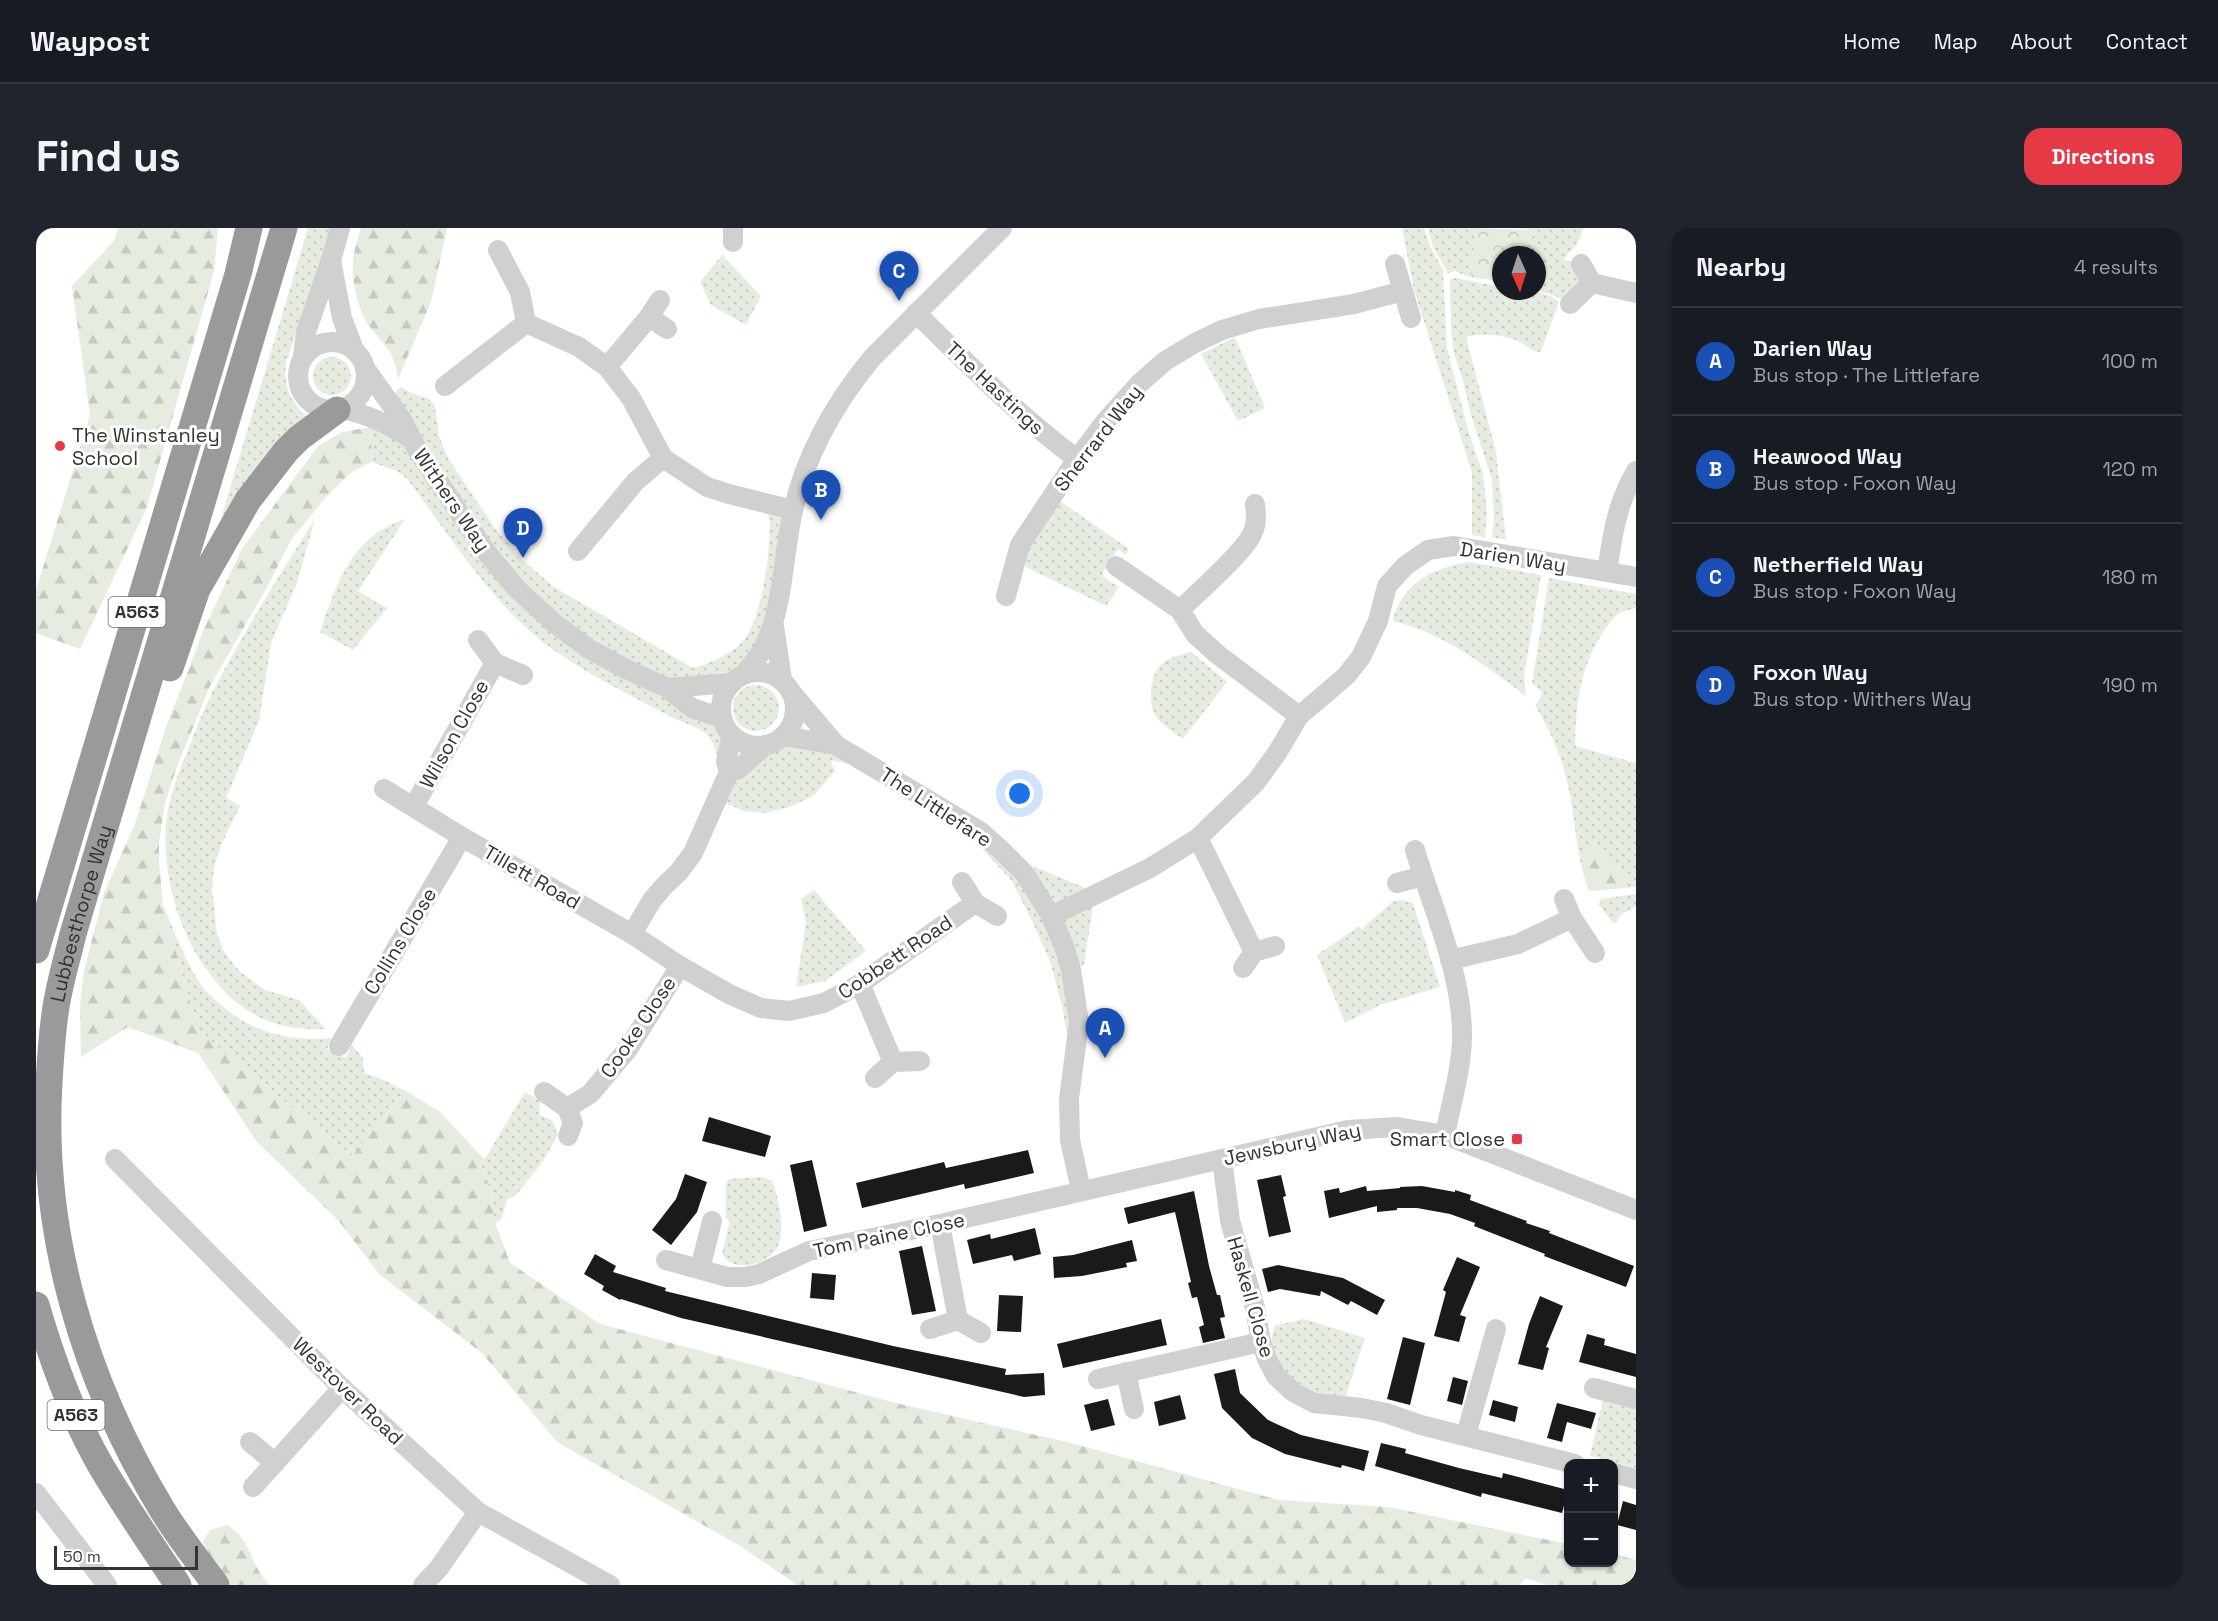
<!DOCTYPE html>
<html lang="en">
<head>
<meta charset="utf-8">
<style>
  :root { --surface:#171b24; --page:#20242c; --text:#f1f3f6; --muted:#9ea1a6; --line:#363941; --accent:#e63946 }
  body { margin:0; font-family:"Space Grotesk",sans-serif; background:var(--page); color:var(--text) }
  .controls { position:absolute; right:18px; bottom:18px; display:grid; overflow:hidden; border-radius:12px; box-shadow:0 2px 4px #0004 }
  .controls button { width:54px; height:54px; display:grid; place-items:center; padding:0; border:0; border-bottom:2px solid var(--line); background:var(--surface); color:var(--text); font:30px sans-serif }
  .compass { position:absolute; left:1456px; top:18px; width:54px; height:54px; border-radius:50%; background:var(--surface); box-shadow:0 2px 4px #0004; rotate:177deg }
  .scale { position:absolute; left:18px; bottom:15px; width:144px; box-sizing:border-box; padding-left:6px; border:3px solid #333; border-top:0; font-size:16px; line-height:21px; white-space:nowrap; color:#333; -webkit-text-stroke:4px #fff; paint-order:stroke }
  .you { position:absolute; left:984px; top:566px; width:21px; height:21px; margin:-15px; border:4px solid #fff; border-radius:50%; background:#1a73e8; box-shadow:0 0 0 9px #1a73e833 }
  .badge { display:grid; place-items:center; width:39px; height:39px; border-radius:50%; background:var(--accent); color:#fff; font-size:20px; font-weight:700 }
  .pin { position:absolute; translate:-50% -50px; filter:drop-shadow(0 2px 3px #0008) }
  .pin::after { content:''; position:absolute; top:32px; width:21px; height:18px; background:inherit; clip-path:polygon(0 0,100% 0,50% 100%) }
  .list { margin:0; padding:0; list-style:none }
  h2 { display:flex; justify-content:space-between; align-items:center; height:78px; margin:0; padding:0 24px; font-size:26px }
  h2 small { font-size:20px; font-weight:400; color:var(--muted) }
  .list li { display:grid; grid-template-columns:39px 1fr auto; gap:18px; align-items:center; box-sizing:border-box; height:108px; padding:0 24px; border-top:2px solid var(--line) }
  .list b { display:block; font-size:22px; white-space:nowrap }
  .list p { margin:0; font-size:20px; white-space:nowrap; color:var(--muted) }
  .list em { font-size:20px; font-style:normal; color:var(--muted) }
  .map { position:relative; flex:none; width:1600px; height:1357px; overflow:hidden; border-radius:18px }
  header { display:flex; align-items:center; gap:36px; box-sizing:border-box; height:84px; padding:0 30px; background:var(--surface); border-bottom:2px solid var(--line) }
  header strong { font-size:28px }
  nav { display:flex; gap:33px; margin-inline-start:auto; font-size:21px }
  .intro { display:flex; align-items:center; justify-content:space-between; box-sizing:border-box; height:144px; padding:0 36px }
  h1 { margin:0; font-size:42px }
  .button { padding:15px 27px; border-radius:18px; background:var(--accent); color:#fff; font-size:21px; font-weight:700 }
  main { display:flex; gap:36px; padding:0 36px }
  aside { flex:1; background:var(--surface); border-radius:18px; box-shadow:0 2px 4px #0004 }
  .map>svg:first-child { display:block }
</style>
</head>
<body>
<header>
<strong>Waypost</strong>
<nav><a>Home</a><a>Map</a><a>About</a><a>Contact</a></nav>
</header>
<div class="intro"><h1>Find us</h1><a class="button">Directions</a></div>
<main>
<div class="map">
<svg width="1600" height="1357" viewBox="0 0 1600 1357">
  <defs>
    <pattern id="grass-dots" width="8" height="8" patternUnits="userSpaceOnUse" patternTransform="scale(1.5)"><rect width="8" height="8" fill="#e6ecdf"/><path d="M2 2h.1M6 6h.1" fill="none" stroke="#c6cbc0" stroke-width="1.8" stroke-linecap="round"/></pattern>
    <pattern id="forest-firs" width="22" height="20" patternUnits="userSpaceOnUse" patternTransform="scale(1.5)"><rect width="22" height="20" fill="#e6ecdf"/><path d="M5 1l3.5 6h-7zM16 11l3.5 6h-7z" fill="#c6cbc0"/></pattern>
    <pattern id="park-crowns" width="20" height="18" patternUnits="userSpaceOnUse" patternTransform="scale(1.5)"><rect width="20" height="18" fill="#e6ecdf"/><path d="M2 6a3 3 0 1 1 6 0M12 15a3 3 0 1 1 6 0" fill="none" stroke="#c6cbc0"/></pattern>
  </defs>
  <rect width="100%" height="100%" fill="#fff"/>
  <g fill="url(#grass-dots)">
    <path d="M272,0H296L250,135C247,159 255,177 275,191L186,304L184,294Z"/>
    <polygon points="1366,0 1388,0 1394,18 1407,42 1411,120 1432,202 1447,246 1451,285 1449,309 1436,307 1436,244 1378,62"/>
    <polygon points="1392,0 1440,0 1433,49 1419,43 1412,45 1397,19"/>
    <polygon points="1480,0 1548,0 1541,16 1527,32 1545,36 1556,55 1534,76 1525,70 1501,62 1501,27 1494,27 1497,2"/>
    <polygon points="686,27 725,68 710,97 675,77 664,54"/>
    <path d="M1419,50L1465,59V63C1483,63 1509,61 1523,74L1506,121L1504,124C1494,124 1491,117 1482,113C1466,106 1446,105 1430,109L1460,224L1470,312L1456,309L1458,292L1456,252L1435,187L1427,153L1418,125L1415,102L1414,51Z"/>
    <polygon points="1199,109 1229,180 1202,193 1165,126"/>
    <circle cx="296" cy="148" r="19"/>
    <path d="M365,159L375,165L395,172L399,179L403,208L413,232L459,300L483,329L518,359L657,440C673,436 695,426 706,414C726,393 734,326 734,297C734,290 730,282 728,275L757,282L737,395L708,446L632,460L686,490L696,507L690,534L714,530L747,508L845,543L795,532L796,538L799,543L777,568L753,579L729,585L708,583L681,571C681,551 687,521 670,506C663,499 643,493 633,488C596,468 557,449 522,425C457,380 418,312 371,251L361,243L336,234L335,199L354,197L351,172Z"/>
    <polygon points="1024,273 1093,321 1090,327 1082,321 1067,344 1067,349 1083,359 1070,378 990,339 988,330 990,323"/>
    <path d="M279,291L261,355L235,415L223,493L190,570L204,578L185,617L178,640L176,661L181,706L187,722L203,743L229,762L263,772L290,801C238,803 205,787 173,745C143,705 127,650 130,600C131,572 143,543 154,517C161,499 168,480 177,463C208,404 243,347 279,291Z"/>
    <path d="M369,291L322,363L351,380L317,422L284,404C302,354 314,310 369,291Z"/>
    <path d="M1433,334L1505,347L1488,448L1490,468C1449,437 1407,405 1357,393C1364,356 1399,339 1433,334Z"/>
    <path d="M1513,350L1600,366V380C1596,381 1590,382 1586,384C1579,387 1574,395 1570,400C1544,436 1540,475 1539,518L1600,535V659L1553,663C1541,632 1540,600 1534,567C1528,534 1516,505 1499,477L1504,471L1506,464L1496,455Z"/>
    <path d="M1155,424L1191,454L1147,511C1139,505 1127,498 1121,490C1116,484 1115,475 1115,467C1116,438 1127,430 1155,424Z"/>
    <circle cx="720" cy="480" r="23"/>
    <polygon points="927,600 988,646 999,639 1059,664 1048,737 1035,743 1037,840 1026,778 1014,733 996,693 976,653"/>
    <polygon points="778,662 830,723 789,753 760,759 770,695 765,671"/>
    <polygon points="1600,666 1600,678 1585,687 1578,696 1563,677 1565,671"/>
    <polygon points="1365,672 1377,675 1404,759 1344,777 1309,795 1281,727 1322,699 1326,701 1357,673"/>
    <path d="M127,677C139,705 150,735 167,760C172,766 179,771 184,776C215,804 253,814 295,810L291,821L310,830L316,817L327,830L328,845L343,850L370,863L316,928L162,803Z"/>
    <polygon points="489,864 504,873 503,886 517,893 522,907 508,932 481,966 471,972 466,990 459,996 455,963 445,937"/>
    <path d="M727,949L736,953C743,969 751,1008 739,1023C726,1038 695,1045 686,1025L694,993L690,990V955L693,951Z"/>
    <polygon points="1268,1091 1329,1110 1309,1170 1274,1166 1248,1146 1235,1115 1238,1098"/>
    <polygon points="1567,1171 1600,1178 1600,1240 1554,1228"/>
  </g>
  <g fill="url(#forest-firs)">
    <polygon points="82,0 182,0 178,43 111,279 44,421 0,405 0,362 54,187 36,58 78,13"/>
    <path d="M325,0H411L395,74L362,151C358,124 353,123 337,103C322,85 315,55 317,32C318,21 322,10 325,0Z"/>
    <polygon points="335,199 336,234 317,243 309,250 290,269 255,312 230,361 173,460 140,541 129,575 123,614 123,634 127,677 162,803 316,928 370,863 403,883 449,932 445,937 455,963 459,995 474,1035 564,1096 860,1175 1035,1215 1242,1272 1352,1279 1532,1316 1532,1334 1578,1334 1578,1326 1600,1332 1600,1357 1511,1357 1490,1350 1484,1357 761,1357 706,1319 521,1214 446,1125 343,1046 303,993 221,914 162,825 92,799 45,829 44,777 48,743 68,665 99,596 130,499 169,399 206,321 282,218 306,204"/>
    <path d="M1557,616L1590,649L1589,660L1552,661C1549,646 1542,626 1557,616Z"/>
    <path d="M191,1297C218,1313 212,1337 234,1357H192L182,1337L172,1328L167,1314L174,1302Z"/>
  </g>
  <polygon fill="url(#park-crowns)" points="1440,0 1497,2 1494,27 1465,27 1465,53 1433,49"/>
  <g fill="#1a1a1a">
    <polygon points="673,889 735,908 729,929 666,913"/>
    <polygon points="992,922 998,945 929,961 928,956 826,980 820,955 908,934 910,940"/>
    <polygon points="776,932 791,998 768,1004 754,937"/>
    <polygon points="649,946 671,954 661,984 635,1017 616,1002 640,971"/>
    <polygon points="1245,947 1250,968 1247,969 1255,1004 1233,1009 1221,952"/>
    <polygon points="1330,958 1331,963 1364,960 1364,959 1386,958 1419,964 1419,962 1435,967 1434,972 1491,993 1490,995 1514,1003 1513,1005 1598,1038 1590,1059 1508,1028 1509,1026 1438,998 1439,995 1414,986 1381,980 1361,980 1361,982 1341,984 1341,978 1293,990 1288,963 1303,960 1304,965"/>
    <polygon points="1158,963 1173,1038 1181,1067 1184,1067 1189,1089 1184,1090 1189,1110 1167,1115 1163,1099 1168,1097 1161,1069 1156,1070 1152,1055 1155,1054 1139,984 1092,996 1088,980"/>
    <polygon points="999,1000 1005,1026 978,1033 976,1027 937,1036 931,1012 954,1006 955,1011"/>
    <polygon points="1096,1012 1101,1033 1090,1035 1091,1039 1046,1048 1018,1050 1017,1029 1037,1027"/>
    <polygon points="886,1018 900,1083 876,1087 863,1023"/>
    <polygon points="559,1026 580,1038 577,1044 630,1060 629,1063 857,1118 970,1141 969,1147 1008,1145 1009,1167 988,1169 645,1090 585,1071 584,1072 566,1062 568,1058 548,1046"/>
    <polygon points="1421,1029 1444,1039 1424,1087 1430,1089 1423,1114 1398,1108 1410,1064 1407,1062"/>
    <polygon points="1242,1037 1307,1050 1349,1072 1341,1087 1315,1073 1312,1077 1285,1063 1284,1068 1244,1061 1232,1064 1226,1041"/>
    <polygon points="776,1045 800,1047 798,1072 774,1070"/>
    <polygon points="963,1067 987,1068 985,1104 961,1103"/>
    <polygon points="1504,1068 1527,1078 1510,1119 1513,1120 1507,1142 1482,1136 1493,1096"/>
    <polygon points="1125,1091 1131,1117 1027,1140 1021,1116"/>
    <polygon points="1551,1106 1569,1111 1568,1117 1600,1126 1600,1149 1543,1134"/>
    <polygon points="1367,1109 1389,1115 1374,1177 1351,1171"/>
    <polygon points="1199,1141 1204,1165 1232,1192 1265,1207 1333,1223 1328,1243 1306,1237 1305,1240 1249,1226 1216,1210 1186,1180 1178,1146"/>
    <polygon points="1417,1149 1432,1153 1426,1177 1411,1173"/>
    <polygon points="1144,1167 1150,1191 1123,1198 1118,1174"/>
    <polygon points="1072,1171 1079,1197 1055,1203 1048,1177"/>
    <polygon points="1457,1172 1482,1179 1479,1194 1453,1187"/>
    <polygon points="1521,1175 1560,1185 1555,1201 1531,1194 1526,1214 1511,1210"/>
    <polygon points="1345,1215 1370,1221 1369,1225 1423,1240 1466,1250 1467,1245 1532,1262 1526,1285 1446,1265 1445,1269 1339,1238"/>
    <polygon points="1587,1273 1600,1277 1600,1302 1581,1297"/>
  </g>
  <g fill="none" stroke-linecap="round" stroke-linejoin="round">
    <g stroke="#d0d0d0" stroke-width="20">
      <polyline points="697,14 697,0"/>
      <polyline points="462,22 484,64 490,95"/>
      <polyline points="295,32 306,90 318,122"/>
      <polyline points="1359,36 1375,90"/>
      <polyline points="1556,55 1600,65"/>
      <polyline points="624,72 613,89 631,101"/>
      <polyline points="1534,76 1556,55 1545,36"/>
      <path d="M880,85C932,136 982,187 1041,231"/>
      <circle cx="296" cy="148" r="34"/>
      <polyline points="267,129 270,104 295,32 304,0"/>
      <polyline points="571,139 613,89"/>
      <polyline points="329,140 366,192 383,225 451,325 481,361 518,395 553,421 590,441 631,460 656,480 686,490"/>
      <polyline points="409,158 490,95 543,119 571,139 595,170 627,230 671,259 693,266 757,282"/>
      <path d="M306,181C331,186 352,196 374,210"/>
      <polyline points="542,323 599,254 627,230"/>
      <polyline points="1080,338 1144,382 1159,406 1181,426 1263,488"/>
      <path d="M1571,344C1577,305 1580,278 1600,243"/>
      <polyline points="970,368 984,317 1041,231 1069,194 1104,155 1129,133 1159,115 1186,102 1223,91 1318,76 1367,63"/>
      <path d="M1144,382C1161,365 1210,323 1217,304C1221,295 1220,286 1219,276"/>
      <polyline points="738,398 746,452"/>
      <polyline points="442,412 459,435 487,447"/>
      <circle cx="722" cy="481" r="37"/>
      <path d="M708,446C716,437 724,428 729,417C748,375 747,326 757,283C770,225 799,175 836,130L966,0"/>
      <polyline points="631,460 695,455"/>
      <polyline points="756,465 800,517 904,579 945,604 966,623 989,646 1015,688 1028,718 1035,742 1043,794 1033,871 1034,912 1045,962"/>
      <polyline points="747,508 800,517"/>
      <polyline points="693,544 703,541 729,517"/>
      <polyline points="348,561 426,609 596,706 644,738 693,766 725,780 753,783 788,775 824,756 939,675"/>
      <polyline points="378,578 459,435"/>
      <polyline points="1162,610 1218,724"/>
      <path d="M1379,622C1397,682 1426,744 1426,808C1426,840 1415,875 1409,907"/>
      <polyline points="926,654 939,675 961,688"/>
      <polyline points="1361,655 1387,648"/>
      <polyline points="1528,671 1536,690 1559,725"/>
      <polyline points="1015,688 1114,640 1162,610 1220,554 1241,525 1263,488 1310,448 1325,429 1342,393 1351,358 1369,338 1392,322 1418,318 1600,349"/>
      <polyline points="596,706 616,672 629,657 642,645 657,625 693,544 690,534 696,507"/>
      <polyline points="1414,732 1482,716 1536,690"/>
      <polyline points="1207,740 1218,724 1239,718"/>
      <polyline points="824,756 857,834"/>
      <polyline points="303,818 426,609"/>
      <polyline points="839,850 857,834 884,833"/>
      <polyline points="508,864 531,880 537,895 532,908"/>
      <polyline points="531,880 554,866 592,821 644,738"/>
      <polyline points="79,931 306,1160 442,1284 574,1357"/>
      <polyline points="1186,931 1194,993 1219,1080 1225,1114 1231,1131 1240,1148 1257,1164 1278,1175 1326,1180 1350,1185 1385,1197 1539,1236"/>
      <polyline points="904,996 922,1092"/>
      <polyline points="630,1032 691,1049 710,1049 723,1046 773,1023 904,996 1312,902 1361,899 1409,907 1600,982"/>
      <polyline points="664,1041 676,993"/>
      <polyline points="894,1101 922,1092 945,1105"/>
      <polyline points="1090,1144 1098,1181"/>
      <polyline points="1062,1151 1225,1114"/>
      <polyline points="1558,1160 1600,1171"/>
      <polyline points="1430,1207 1460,1101"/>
      <polyline points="214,1214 239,1235"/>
      <polyline points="1578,1245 1600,1251"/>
      <polyline points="217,1259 306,1160"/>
      <polyline points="0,1265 71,1357"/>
      <polyline points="387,1357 403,1340 442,1284"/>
    </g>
    <g stroke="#9a9a9a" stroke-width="27">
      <polyline points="134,440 161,361 212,272 250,223 263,210 301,182"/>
      <polyline points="0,722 202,46 213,0"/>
      <path d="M0,1077C16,1132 36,1188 65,1238C89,1279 116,1317 142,1357"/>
      <path id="s1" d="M180,1357C162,1333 143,1309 127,1283C48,1153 4,1006 13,854C15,825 16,796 22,768C26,747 32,727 37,706L248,0"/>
    </g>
  </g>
  <g fill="#e63946" stroke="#fff" stroke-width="2">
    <circle cx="24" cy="218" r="6"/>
    <rect x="1475" y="905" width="12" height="12" rx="3"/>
  </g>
  <g text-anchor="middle" stroke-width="6" stroke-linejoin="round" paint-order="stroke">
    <g fill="#fff" stroke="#707070" stroke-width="1.5">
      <rect x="72.5" y="369" width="57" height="30" rx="4.5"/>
      <rect x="11.5" y="1172" width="57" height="30" rx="4.5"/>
    </g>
    <g font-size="18" font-weight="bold" fill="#333">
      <text x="101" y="390">A563</text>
      <text x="40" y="1193">A563</text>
    </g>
    <g font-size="20" fill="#333" stroke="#fff">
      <text transform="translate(959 160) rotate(43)" y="7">The Hastings</text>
      <text transform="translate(1062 210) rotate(-52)" y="7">Sherrard Way</text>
      <text transform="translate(416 272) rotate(56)" y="7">Withers Way</text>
      <text transform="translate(1477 329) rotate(9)" y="7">Darien Way</text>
      <text transform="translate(418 506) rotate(-61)" y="7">Wilson Close</text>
      <text transform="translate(900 579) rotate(33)" y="7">The Littlefare</text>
      <text transform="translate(496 649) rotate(30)" y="7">Tillett Road</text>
      <text dy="7" stroke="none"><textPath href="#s1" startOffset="714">Lubbesthorpe Way</textPath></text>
      <text transform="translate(364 713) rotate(-59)" y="7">Collins Close</text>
      <text transform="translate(859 729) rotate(-34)" y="7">Cobbett Road</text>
      <text transform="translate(602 799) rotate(-56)" y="7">Cooke Close</text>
      <text transform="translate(1256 916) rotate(-12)" y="7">Jewsbury Way</text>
      <text transform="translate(853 1007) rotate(-12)" y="7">Tom Paine Close</text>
      <text transform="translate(1215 1069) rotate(74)" y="7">Haskell Close</text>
      <text transform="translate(312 1163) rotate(44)" y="7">Westover Road</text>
    </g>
    <g font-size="20" fill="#333" stroke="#fff" text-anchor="start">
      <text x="36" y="214">The Winstanley<tspan x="36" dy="23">School</tspan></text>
      <text x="1469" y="918" text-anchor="end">Smart Close</text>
    </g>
  </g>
</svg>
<div class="controls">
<button>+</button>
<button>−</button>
</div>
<svg class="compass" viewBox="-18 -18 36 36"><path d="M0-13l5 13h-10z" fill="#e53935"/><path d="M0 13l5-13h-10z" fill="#9ea1a6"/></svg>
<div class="scale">50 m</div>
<div class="you"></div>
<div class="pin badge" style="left:1069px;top:830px;background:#1a4fb4">A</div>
<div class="pin badge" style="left:785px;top:292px;background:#1a4fb4">B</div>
<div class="pin badge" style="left:863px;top:73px;background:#1a4fb4">C</div>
<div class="pin badge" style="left:487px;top:330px;background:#1a4fb4">D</div>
</div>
<aside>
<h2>Nearby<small>4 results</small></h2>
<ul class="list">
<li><span class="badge" style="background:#1a4fb4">A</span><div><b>Darien Way</b><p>Bus stop · The Littlefare</p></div><em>100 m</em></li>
<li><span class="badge" style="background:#1a4fb4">B</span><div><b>Heawood Way</b><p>Bus stop · Foxon Way</p></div><em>120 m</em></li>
<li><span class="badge" style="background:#1a4fb4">C</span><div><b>Netherfield Way</b><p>Bus stop · Foxon Way</p></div><em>180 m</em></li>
<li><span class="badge" style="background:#1a4fb4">D</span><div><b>Foxon Way</b><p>Bus stop · Withers Way</p></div><em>190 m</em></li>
</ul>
</aside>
</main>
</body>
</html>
